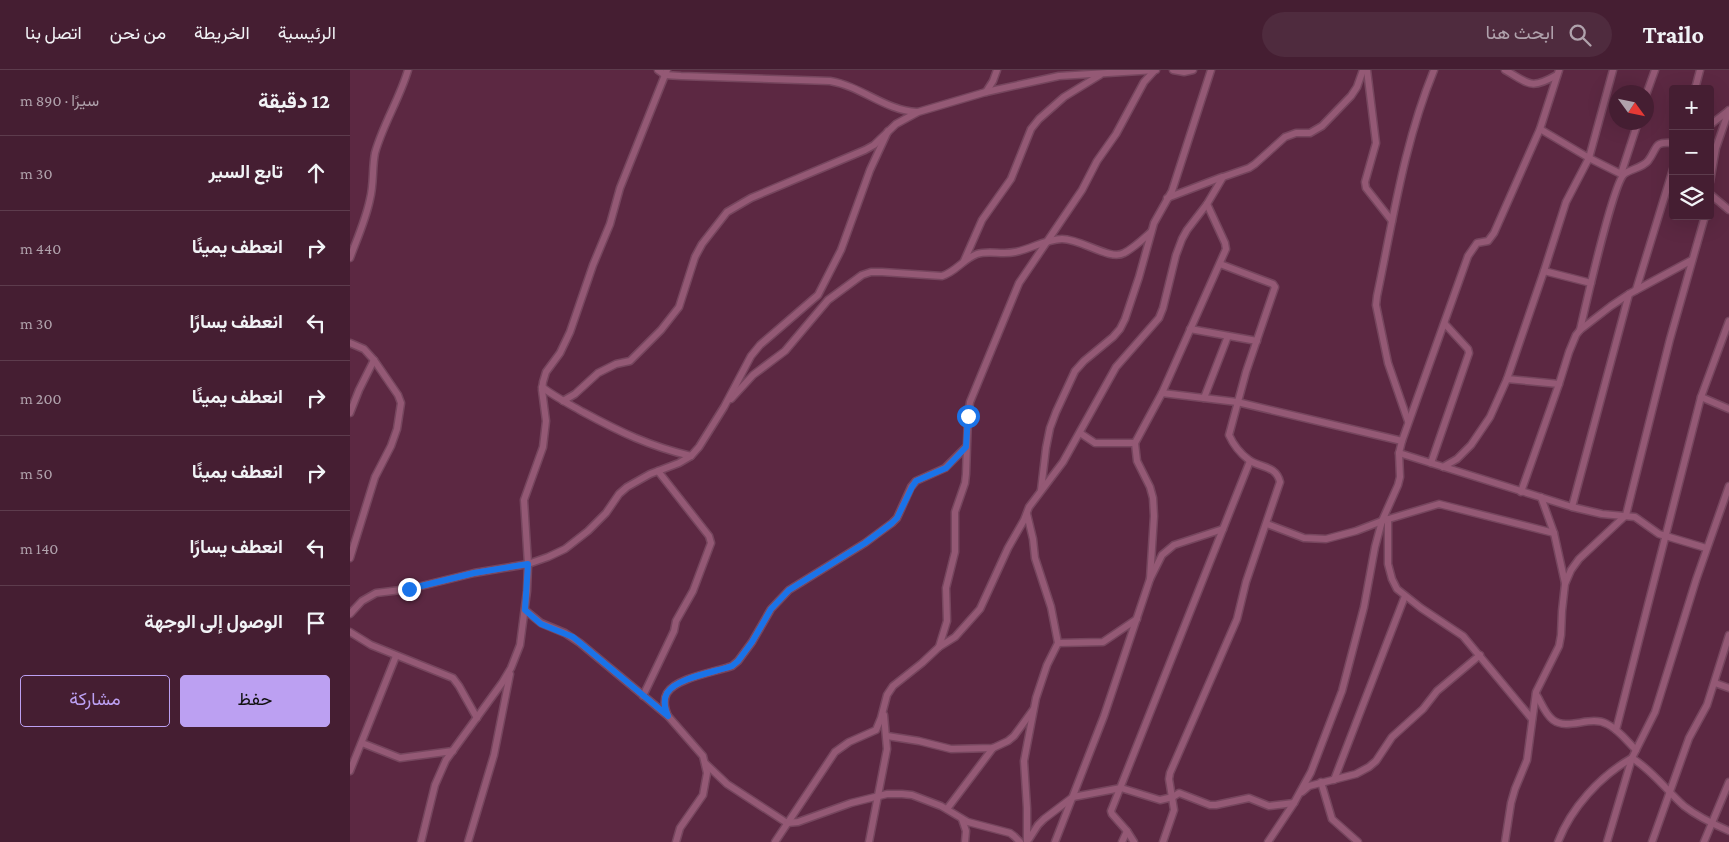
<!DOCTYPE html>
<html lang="ar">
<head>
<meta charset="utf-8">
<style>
  :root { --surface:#451e32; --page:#4f2b3e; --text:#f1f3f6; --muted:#b0a2ac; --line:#5d3c4d; --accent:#bca0f2 }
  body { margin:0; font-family:"Crimson Pro",Vazirmatn,serif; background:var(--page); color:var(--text); direction:rtl }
  .controls { position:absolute; right:15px; top:15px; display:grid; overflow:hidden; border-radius:5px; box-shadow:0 5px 20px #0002 }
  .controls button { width:45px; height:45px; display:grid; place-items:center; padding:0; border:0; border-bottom:1px solid var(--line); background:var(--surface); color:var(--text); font:25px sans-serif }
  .compass { position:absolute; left:1259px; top:15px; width:45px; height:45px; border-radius:50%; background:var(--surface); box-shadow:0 5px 20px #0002; rotate:123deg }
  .stop { position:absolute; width:15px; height:15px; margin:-11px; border:4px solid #1a73e8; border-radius:50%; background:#fff }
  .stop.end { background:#1a73e8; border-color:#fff; box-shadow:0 1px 5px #0008 }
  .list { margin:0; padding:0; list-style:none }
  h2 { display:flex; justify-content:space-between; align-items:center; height:65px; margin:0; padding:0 20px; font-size:21px }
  h2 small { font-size:16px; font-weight:400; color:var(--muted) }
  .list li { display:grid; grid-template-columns:32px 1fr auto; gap:15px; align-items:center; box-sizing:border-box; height:75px; padding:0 20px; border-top:1px solid var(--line) }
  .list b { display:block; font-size:19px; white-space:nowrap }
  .list em { font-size:16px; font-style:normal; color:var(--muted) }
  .actions { display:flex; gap:10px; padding:15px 20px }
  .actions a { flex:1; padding:11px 0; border:1px solid var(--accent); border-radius:5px; text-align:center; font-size:18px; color:var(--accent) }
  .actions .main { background:var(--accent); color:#111 }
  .icon { flex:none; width:28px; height:28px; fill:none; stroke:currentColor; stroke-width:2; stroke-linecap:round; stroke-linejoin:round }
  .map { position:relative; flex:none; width:1379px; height:772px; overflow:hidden; direction:ltr }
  header { display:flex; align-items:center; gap:30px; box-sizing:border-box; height:70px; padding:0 25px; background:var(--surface); border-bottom:1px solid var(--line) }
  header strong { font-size:24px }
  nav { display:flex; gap:28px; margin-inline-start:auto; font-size:18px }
  .search { width:350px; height:45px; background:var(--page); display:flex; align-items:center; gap:12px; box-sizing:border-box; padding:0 18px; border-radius:28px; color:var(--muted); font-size:19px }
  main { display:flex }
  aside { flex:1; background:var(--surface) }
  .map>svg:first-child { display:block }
</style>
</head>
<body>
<header>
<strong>Trailo</strong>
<div class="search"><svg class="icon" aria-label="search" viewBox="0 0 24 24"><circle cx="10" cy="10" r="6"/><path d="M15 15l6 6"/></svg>ابحث هنا</div>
<nav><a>الرئيسية</a><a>الخريطة</a><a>من نحن</a><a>اتصل بنا</a></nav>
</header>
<main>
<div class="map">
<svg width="1379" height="772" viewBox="0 0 1379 772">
  <rect width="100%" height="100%" fill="#5c2842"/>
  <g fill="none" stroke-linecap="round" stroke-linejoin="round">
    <defs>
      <g id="street">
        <path d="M308,0L315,5L331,6L480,11C511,16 536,41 567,42"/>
        <polyline points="823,0 834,2 843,0"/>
        <polyline points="1017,0 1026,73 1015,112 1016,118 1042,151"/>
        <path d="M1155,0C1180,14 1180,20 1207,5"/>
        <polyline points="1345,19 1350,0"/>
        <polyline points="636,22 643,11 647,0"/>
        <polyline points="1296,25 1305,0"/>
        <polyline points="1360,55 1378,41"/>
        <polyline points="1190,59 1239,88 1273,105"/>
        <polyline points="1271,104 1288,52"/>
        <polyline points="1360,112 1366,78 1379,40"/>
        <polyline points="1360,124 1379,140"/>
        <polyline points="817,128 872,107"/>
        <path d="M0,188C7,169 16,149 20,129C24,114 22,98 25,83C33,54 50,28 58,0"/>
        <polyline points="614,191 632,150 661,109 681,59 689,49 714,27 750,5"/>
        <polyline points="1194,201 1241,213"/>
        <polyline points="1286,220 1323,99"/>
        <polyline points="840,259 907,271"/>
        <path d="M1230,260C1235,238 1263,115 1274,104C1281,99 1292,98 1298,91C1308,78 1303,71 1323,73"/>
        <polyline points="0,273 14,279 24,290 48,325 51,333 47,359 41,376 25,407 0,488"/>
        <polyline points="1157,309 1209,314"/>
        <path d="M192,317C205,327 219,334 233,342C270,362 299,376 341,386"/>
        <polyline points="812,323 887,332 1052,371"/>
        <polyline points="1351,327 1379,339"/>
        <polyline points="854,328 878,266"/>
        <path d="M381,329L403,305L435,281L478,230L512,205L521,202H532L592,206C606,202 613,189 627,184C639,180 652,185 665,182C681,179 696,169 712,169C732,169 760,191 774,183C784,178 793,169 801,162"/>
        <polyline points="213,331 225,324 248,303 266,294 280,291 311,260 329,237 345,187 352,174 377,142 401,128 515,80 524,75 546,54 568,42 636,22 709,6 806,0"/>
        <polyline points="0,343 9,320 24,290"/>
        <path d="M1058,351L1038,293L1026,235L1027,226C1043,150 1054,73 1084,0"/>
        <polyline points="730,363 745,373 785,373"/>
        <polyline points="1049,383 1222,437 1252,444 1285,447 1309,464 1356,478"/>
        <polyline points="1081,393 1119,283 1118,279 1095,254"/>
        <polyline points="1093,397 1107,389 1121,375 1140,347 1157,309 1194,201 1216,132 1239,88 1263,0"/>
        <polyline points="691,420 696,378 700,358 706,342 725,301 734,291 763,267 770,259 775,249 789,207 804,153 822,121 861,0"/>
        <polyline points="1171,422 1209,314 1219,282 1226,265 1230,260 1261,236 1279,224 1342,190"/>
        <polyline points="1191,427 1204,463 1215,513"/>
        <polyline points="1222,437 1279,224"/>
        <polyline points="1038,449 1038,494 1042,509 1047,519 1071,538 1113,566 1182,649"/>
        <polyline points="917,454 954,468 976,469 1006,461 1032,451 1089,434 1204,463"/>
        <polyline points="800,509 804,446 803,428 800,417 787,391 785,373 812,323 876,179 875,173 857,134"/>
        <polyline points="175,540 191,553 215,563 230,573 318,646 353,686 357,703 353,725 330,758 326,772"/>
        <polyline points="0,544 12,531 26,523 59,519 124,503 178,494 198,487 215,479 238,461 256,443 269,424 277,417 300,404 329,393 341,386 349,377 374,337 401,286 410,275 468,225 491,180 520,100 538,61"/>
        <polyline points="0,562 21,575 103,608 109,616 127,648"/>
        <polyline points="708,573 753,572 787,549"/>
        <polyline points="589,577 597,551 596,518 605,482 605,442 615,413 616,404 618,346 620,332 669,213 732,120 747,91 766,64 794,12 805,0"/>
        <polyline points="1365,613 1379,618"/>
        <path d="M1186,624C1191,632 1195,644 1203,650C1218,661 1240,645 1257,654C1268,659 1277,671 1286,680"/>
        <polyline points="293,626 324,561 326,551 343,521 361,473 359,466 308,401"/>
        <path d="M318,646C315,639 313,630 317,623C326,608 365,602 382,596L388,591L402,572L421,539L439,520L515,473L542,453L547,448L561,417L566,411L595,398L616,377"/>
        <polyline points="1266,660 1351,327 1379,251"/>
        <polyline points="537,666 569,671 601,679 643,678 658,671 664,666 683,640"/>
        <polyline points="12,673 50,688 103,681"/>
        <polyline points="356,694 377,714 437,753 448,752 501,733 537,724 552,724 562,725 591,736 618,752 660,763 664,766 670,772"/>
        <polyline points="0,701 46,586"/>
        <polyline points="984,710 1055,526"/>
        <polyline points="971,712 982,749 1008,772"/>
        <polyline points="952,722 959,716 1006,704 1019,697 1026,691 1042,667 1073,639 1087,621 1130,585"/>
        <polyline points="597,739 643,678"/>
        <polyline points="612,749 616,761 615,772"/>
        <polyline points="679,769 688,755 694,749 723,727 771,718 810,730 823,727 829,723 860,735 866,735 899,728 919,736 944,733"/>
        <polyline points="71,772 85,715 96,690 152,613 161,598 170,575 177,521 178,494 174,430 193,377 196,351 192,320 193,312 196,302 210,283 220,262 243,195 260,154 270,118 317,0"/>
        <polyline points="118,772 144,685 160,604"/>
        <polyline points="425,772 485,682 499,672 526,660 531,648 537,625 543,616 572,593 589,577 605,567 630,539 658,478 674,450 679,437 713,392 766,297 809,248 813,238 826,185 832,169 837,160 857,134 873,107 899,98 905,94 935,67 946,63 960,63 972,56 1001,26 1007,17 1013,0"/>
        <polyline points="519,772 537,679 534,645"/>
        <polyline points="677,772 677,738 674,691 686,628 697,595 708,573 701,537 685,488 683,469 677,444"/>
        <polyline points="705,772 754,646 800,509 812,485 824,475 873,459"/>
        <polyline points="772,772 777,761"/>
        <polyline points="784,772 777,761 762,744 761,741 900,391"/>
        <path d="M813,772L824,740L819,709L820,703L887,549L896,512L930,412C926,395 910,398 899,390C891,384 883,374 879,365L896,302L925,217L923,214L870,194"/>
        <polyline points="918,772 944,733 961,702 992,621 1014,537 1025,477 1032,451 1048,415 1050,407 1049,383 1052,371 1118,186 1127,173 1138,171 1144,163 1190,59 1209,0"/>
        <polyline points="1155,772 1161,733 1165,719 1177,690 1186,622 1209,576 1211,565 1212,541 1215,514 1221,500 1229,489 1276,445 1320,269 1355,146"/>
        <path d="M1208,772C1221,738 1250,706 1282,688C1303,701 1316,720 1334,736C1348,747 1363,754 1379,761"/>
        <polyline points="1257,772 1282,688 1305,642 1346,510 1379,416"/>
        <polyline points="1302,772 1339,668 1357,635 1379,565"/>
        <polyline points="1354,772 1379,712"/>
      </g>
    </defs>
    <use href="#street" stroke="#76465e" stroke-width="9"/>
    <use href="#street" stroke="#945975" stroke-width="6"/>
  </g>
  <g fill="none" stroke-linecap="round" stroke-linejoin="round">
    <path stroke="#1a73e8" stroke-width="6" d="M59,519L124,503L178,494L175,540L191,554L223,567L318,646C315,639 313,630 317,623C326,608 365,602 382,596L388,591L402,572L421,539L439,520L515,473L542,453L547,448L562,417L566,411L596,398L616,377L618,346"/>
  </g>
</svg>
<div class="controls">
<button>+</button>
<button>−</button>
<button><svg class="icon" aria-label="layers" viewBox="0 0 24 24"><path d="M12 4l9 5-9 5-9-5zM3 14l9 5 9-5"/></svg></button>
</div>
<svg class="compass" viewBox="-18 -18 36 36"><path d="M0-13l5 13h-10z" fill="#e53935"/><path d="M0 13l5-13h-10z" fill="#b0a2ac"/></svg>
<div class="stop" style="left:618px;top:346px"></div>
<div class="stop end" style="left:59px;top:519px"></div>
</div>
<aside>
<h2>12 دقيقة<small>سيرًا · 890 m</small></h2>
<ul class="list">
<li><svg class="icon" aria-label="ahead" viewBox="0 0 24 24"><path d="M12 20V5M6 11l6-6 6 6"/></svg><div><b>تابع السير</b></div><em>30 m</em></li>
<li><svg class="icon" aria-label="right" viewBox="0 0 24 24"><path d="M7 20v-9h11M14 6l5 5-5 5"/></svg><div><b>انعطف يمينًا</b></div><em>440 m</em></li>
<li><svg class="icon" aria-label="left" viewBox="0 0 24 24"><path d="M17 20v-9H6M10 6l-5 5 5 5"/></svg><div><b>انعطف يسارًا</b></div><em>30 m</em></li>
<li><svg class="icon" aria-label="right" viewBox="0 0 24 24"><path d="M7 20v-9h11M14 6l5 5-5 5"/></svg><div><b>انعطف يمينًا</b></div><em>200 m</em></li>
<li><svg class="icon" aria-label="right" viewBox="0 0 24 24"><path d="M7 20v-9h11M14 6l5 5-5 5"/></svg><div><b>انعطف يمينًا</b></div><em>50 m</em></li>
<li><svg class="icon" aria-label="left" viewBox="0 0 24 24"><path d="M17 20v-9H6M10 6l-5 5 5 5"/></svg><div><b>انعطف يسارًا</b></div><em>140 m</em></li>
<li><svg class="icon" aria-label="arrive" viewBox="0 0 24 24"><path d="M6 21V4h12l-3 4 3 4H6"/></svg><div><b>الوصول إلى الوجهة</b></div></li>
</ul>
<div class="actions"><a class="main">حفظ</a><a>مشاركة</a></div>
</aside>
</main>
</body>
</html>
